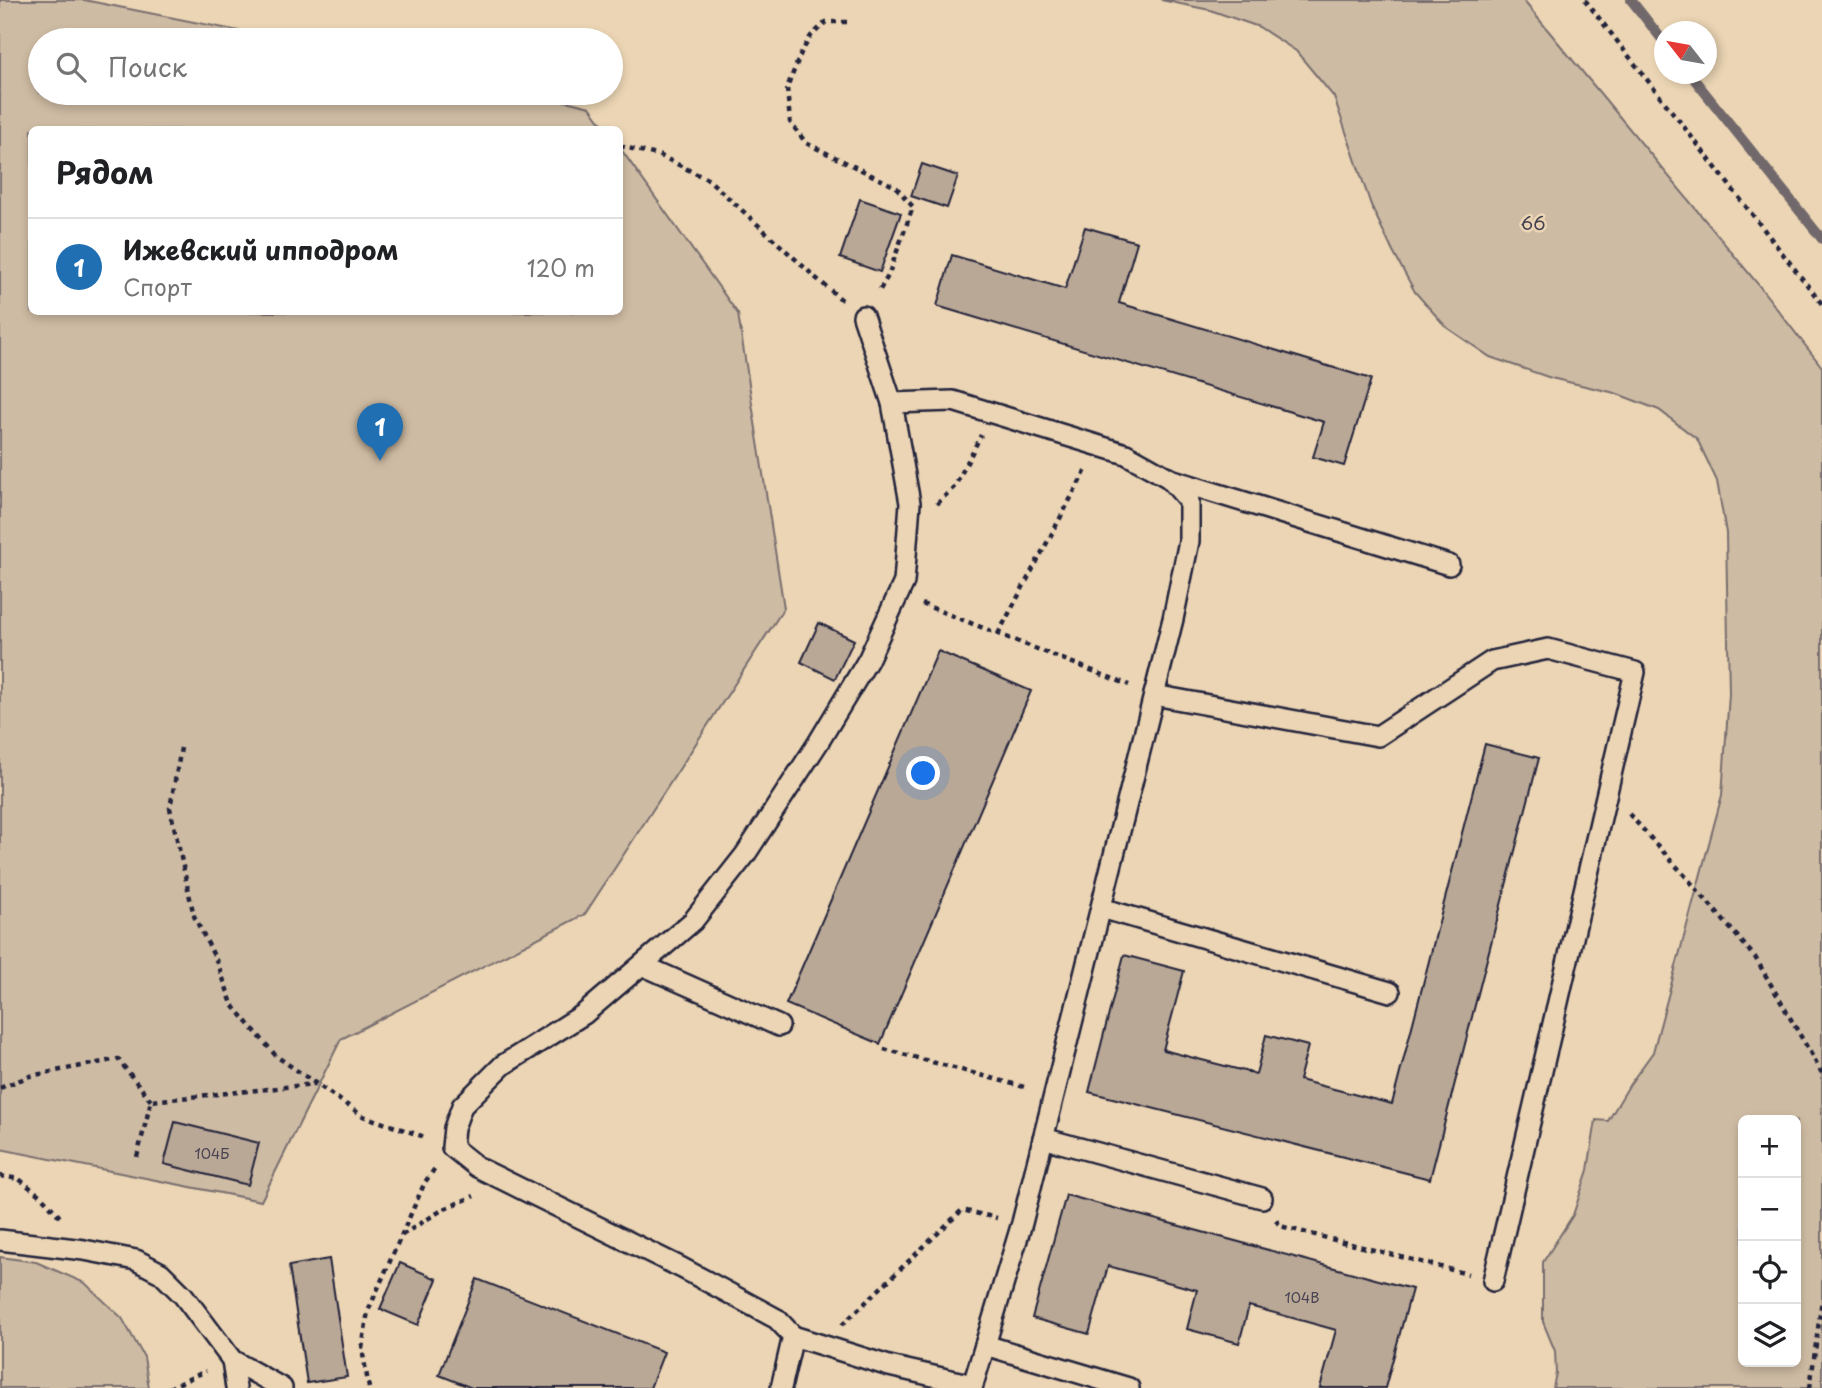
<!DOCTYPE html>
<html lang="ru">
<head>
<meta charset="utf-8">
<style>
  :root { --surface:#fff; --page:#f6f6f6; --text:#202124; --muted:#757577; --line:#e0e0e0; --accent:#1f6fb2 }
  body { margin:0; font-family:"Playpen Sans",sans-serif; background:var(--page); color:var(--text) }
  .controls { position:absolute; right:21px; bottom:21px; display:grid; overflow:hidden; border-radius:10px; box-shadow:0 4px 10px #0003 }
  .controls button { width:63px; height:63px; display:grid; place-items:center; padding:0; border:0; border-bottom:2px solid var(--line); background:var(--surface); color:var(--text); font:35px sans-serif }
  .compass { position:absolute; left:1654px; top:21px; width:63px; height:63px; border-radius:50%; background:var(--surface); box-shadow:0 4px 10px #0003; rotate:301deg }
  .you { position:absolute; left:924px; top:774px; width:24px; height:24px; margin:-18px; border:5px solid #fff; border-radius:50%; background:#1a73e8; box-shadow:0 0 0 10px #1a73e833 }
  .badge { display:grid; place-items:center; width:46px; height:46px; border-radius:50%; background:var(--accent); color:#fff; font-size:23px; font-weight:700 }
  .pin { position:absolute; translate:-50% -58px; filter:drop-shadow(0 2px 4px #0008) }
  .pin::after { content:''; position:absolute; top:37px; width:24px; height:21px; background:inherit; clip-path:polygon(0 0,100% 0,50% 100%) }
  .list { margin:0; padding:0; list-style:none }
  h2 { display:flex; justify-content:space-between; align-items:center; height:91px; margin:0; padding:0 28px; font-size:30px }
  h2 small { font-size:23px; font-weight:400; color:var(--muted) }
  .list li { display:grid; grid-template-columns:46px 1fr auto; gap:21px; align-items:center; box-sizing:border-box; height:98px; padding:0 28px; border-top:2px solid var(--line) }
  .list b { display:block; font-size:26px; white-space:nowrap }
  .list p { margin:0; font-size:23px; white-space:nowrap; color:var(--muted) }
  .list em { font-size:23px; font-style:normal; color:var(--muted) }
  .icon { flex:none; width:38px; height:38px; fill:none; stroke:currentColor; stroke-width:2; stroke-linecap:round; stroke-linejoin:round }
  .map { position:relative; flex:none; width:1822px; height:1388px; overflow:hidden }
  .search { position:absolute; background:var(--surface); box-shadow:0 4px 10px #0003; left:28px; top:28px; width:595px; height:77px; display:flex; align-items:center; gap:18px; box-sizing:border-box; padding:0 24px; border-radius:38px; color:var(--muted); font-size:26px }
  .panel { position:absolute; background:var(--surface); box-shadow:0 4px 10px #0003; left:28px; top:126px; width:595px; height:189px; border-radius:10px }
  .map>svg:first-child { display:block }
</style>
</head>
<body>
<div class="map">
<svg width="1822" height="1388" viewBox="0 0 1822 1388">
  <rect width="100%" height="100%" fill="#ebd5b4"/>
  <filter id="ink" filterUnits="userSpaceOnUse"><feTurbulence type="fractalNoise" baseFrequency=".0143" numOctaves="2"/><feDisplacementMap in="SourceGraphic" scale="14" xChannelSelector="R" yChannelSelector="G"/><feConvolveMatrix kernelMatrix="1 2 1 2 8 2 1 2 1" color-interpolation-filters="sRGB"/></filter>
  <g filter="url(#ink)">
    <g fill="#cebba3" stroke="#786e6f" stroke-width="2" fill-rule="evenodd">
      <polygon points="0,0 84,0 284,40 40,40 40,93 533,93 590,107 606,129 32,130 32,312 620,312 620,148 738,314 784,608 585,914 341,1039 261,1201 0,1149"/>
      <path d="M1161,0H1523L1757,283L1822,367V1388H1553L1556,1373L1555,1351L1543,1322V1262L1573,1215L1588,1170L1596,1120L1608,1121L1630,1084L1653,1052L1722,795L1729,694L1726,533L1717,481L1697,439L1659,410L1615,393L1551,378L1490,357L1446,327L1415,292L1393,252L1371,205L1334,97L1296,51L1259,27L1210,10ZM1743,1120H1796V1362H1743Z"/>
      <polygon points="0,1257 36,1262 85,1283 122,1318 144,1357 149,1388 0,1388"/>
    </g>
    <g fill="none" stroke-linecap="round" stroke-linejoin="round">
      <g stroke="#70676a" stroke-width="10">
        <polyline points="1631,0 1664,42"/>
        <polyline points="1690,74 1822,239"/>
      </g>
    </g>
    <g fill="#b9a896" stroke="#22223b" stroke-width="2">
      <polygon points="922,164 958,176 947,208 911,196"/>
      <polygon points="860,199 901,213 880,272 840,258"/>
      <polygon points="1085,227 1137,242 1119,303 1371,379 1344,466 1313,457 1324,422 937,306 952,255 1065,289"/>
      <polygon points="819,623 854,640 835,679 801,662"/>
      <polygon points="938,651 1031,691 880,1044 786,1004"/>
      <polygon points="1485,744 1539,758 1430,1179 1089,1092 1124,955 1184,971 1163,1050 1256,1074 1266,1035 1308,1046 1299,1080 1392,1104"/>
      <polygon points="175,1122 259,1143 248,1185 164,1164"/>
      <polygon points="1066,1195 1412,1289 1385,1388 1320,1388 1336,1330 1249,1306 1239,1343 1187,1329 1197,1290 1108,1266 1089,1334 1032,1318"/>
      <polygon points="329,1259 347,1377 307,1383 289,1266"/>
      <polygon points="400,1263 437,1279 418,1325 380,1309"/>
      <polygon points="477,1279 664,1352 650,1388 472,1388 439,1375"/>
    </g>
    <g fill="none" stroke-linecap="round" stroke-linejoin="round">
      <defs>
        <g id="service">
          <polyline points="892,403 953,401 1126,454 1169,478 1189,501 1189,541 1173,619 1022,1223 972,1388"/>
          <polyline points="1170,479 1449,565"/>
          <polyline points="1154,695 1378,736 1492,661 1548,649 1635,672 1493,1281"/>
          <polyline points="1101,908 1390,992"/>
          <polyline points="642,965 779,1026"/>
          <polyline points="1043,1138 1262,1198"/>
          <polyline points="0,1240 84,1250 136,1260 161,1273 183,1295 232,1360 282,1388"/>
          <polyline points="793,1336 889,1366 973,1385"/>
          <polyline points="985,1345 1129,1388"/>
          <polyline points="232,1360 236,1388"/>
          <polyline points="781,1388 793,1336 777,1319 682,1268 477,1167 452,1147 454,1128 462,1106 503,1065 584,1014 693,921 745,855 818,743 868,660 904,582 910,503 892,403 863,316"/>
        </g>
      </defs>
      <use href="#service" stroke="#22223b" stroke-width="24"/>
      <g stroke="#22223b" stroke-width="4.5" stroke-dasharray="5 5" stroke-linecap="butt">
        <polyline points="1585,0 1822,304"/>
        <polyline points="847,22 826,22 811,36 801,53 787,88 790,122 806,143 896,187 913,207 888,276 878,293"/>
        <polyline points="620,146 661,156 709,180 816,278 842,300"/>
        <polyline points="937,504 955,486 981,435"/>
        <polyline points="922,604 1129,685"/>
        <polyline points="998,634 1087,468"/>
        <polyline points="181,748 170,808 194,916 218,964 232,1004 276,1056 363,1116 425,1137"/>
        <polyline points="1629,814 1687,878 1755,957 1822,1073"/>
        <polyline points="884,1049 1028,1088"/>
        <polyline points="0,1088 30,1076 118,1059 151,1101"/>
        <polyline points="137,1157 151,1101 315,1084"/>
        <polyline points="0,1176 19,1179 42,1197 61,1218 61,1221"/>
        <polyline points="1276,1220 1280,1226 1468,1274"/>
        <polyline points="402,1235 442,1210 474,1196"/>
        <polyline points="842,1325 962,1210 997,1218"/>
        <polyline points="169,1388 206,1371"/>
        <polyline points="369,1388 362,1349 368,1311 425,1182 436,1167"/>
        <polyline points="1810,1388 1822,1299"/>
      </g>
      <use href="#service" stroke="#ebd5b4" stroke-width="19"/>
    </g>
  </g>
  <g text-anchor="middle" stroke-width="5" stroke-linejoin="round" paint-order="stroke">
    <g font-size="14" fill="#484452">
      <text x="212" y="1159">104Б</text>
      <text x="1302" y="1303">104В</text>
    </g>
    <g font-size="18" fill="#444150" stroke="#ebd5b4">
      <text x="1533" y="230">66</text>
    </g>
  </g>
</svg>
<div class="controls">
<button>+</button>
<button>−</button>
<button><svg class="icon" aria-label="locate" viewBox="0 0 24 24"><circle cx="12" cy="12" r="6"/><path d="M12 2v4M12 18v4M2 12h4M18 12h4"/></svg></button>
<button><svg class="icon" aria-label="layers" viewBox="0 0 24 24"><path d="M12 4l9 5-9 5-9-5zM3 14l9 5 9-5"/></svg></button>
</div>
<svg class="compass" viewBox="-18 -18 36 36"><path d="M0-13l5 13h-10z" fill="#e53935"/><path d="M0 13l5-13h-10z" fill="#757577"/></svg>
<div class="you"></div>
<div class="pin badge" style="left:380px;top:461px">1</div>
<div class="search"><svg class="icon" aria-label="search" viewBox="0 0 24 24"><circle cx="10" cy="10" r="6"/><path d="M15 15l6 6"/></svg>Поиск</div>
<section class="panel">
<h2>Рядом<small></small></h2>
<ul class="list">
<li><span class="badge">1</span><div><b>Ижевский ипподром</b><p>Спорт</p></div><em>120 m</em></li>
</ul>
</section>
</div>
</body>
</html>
